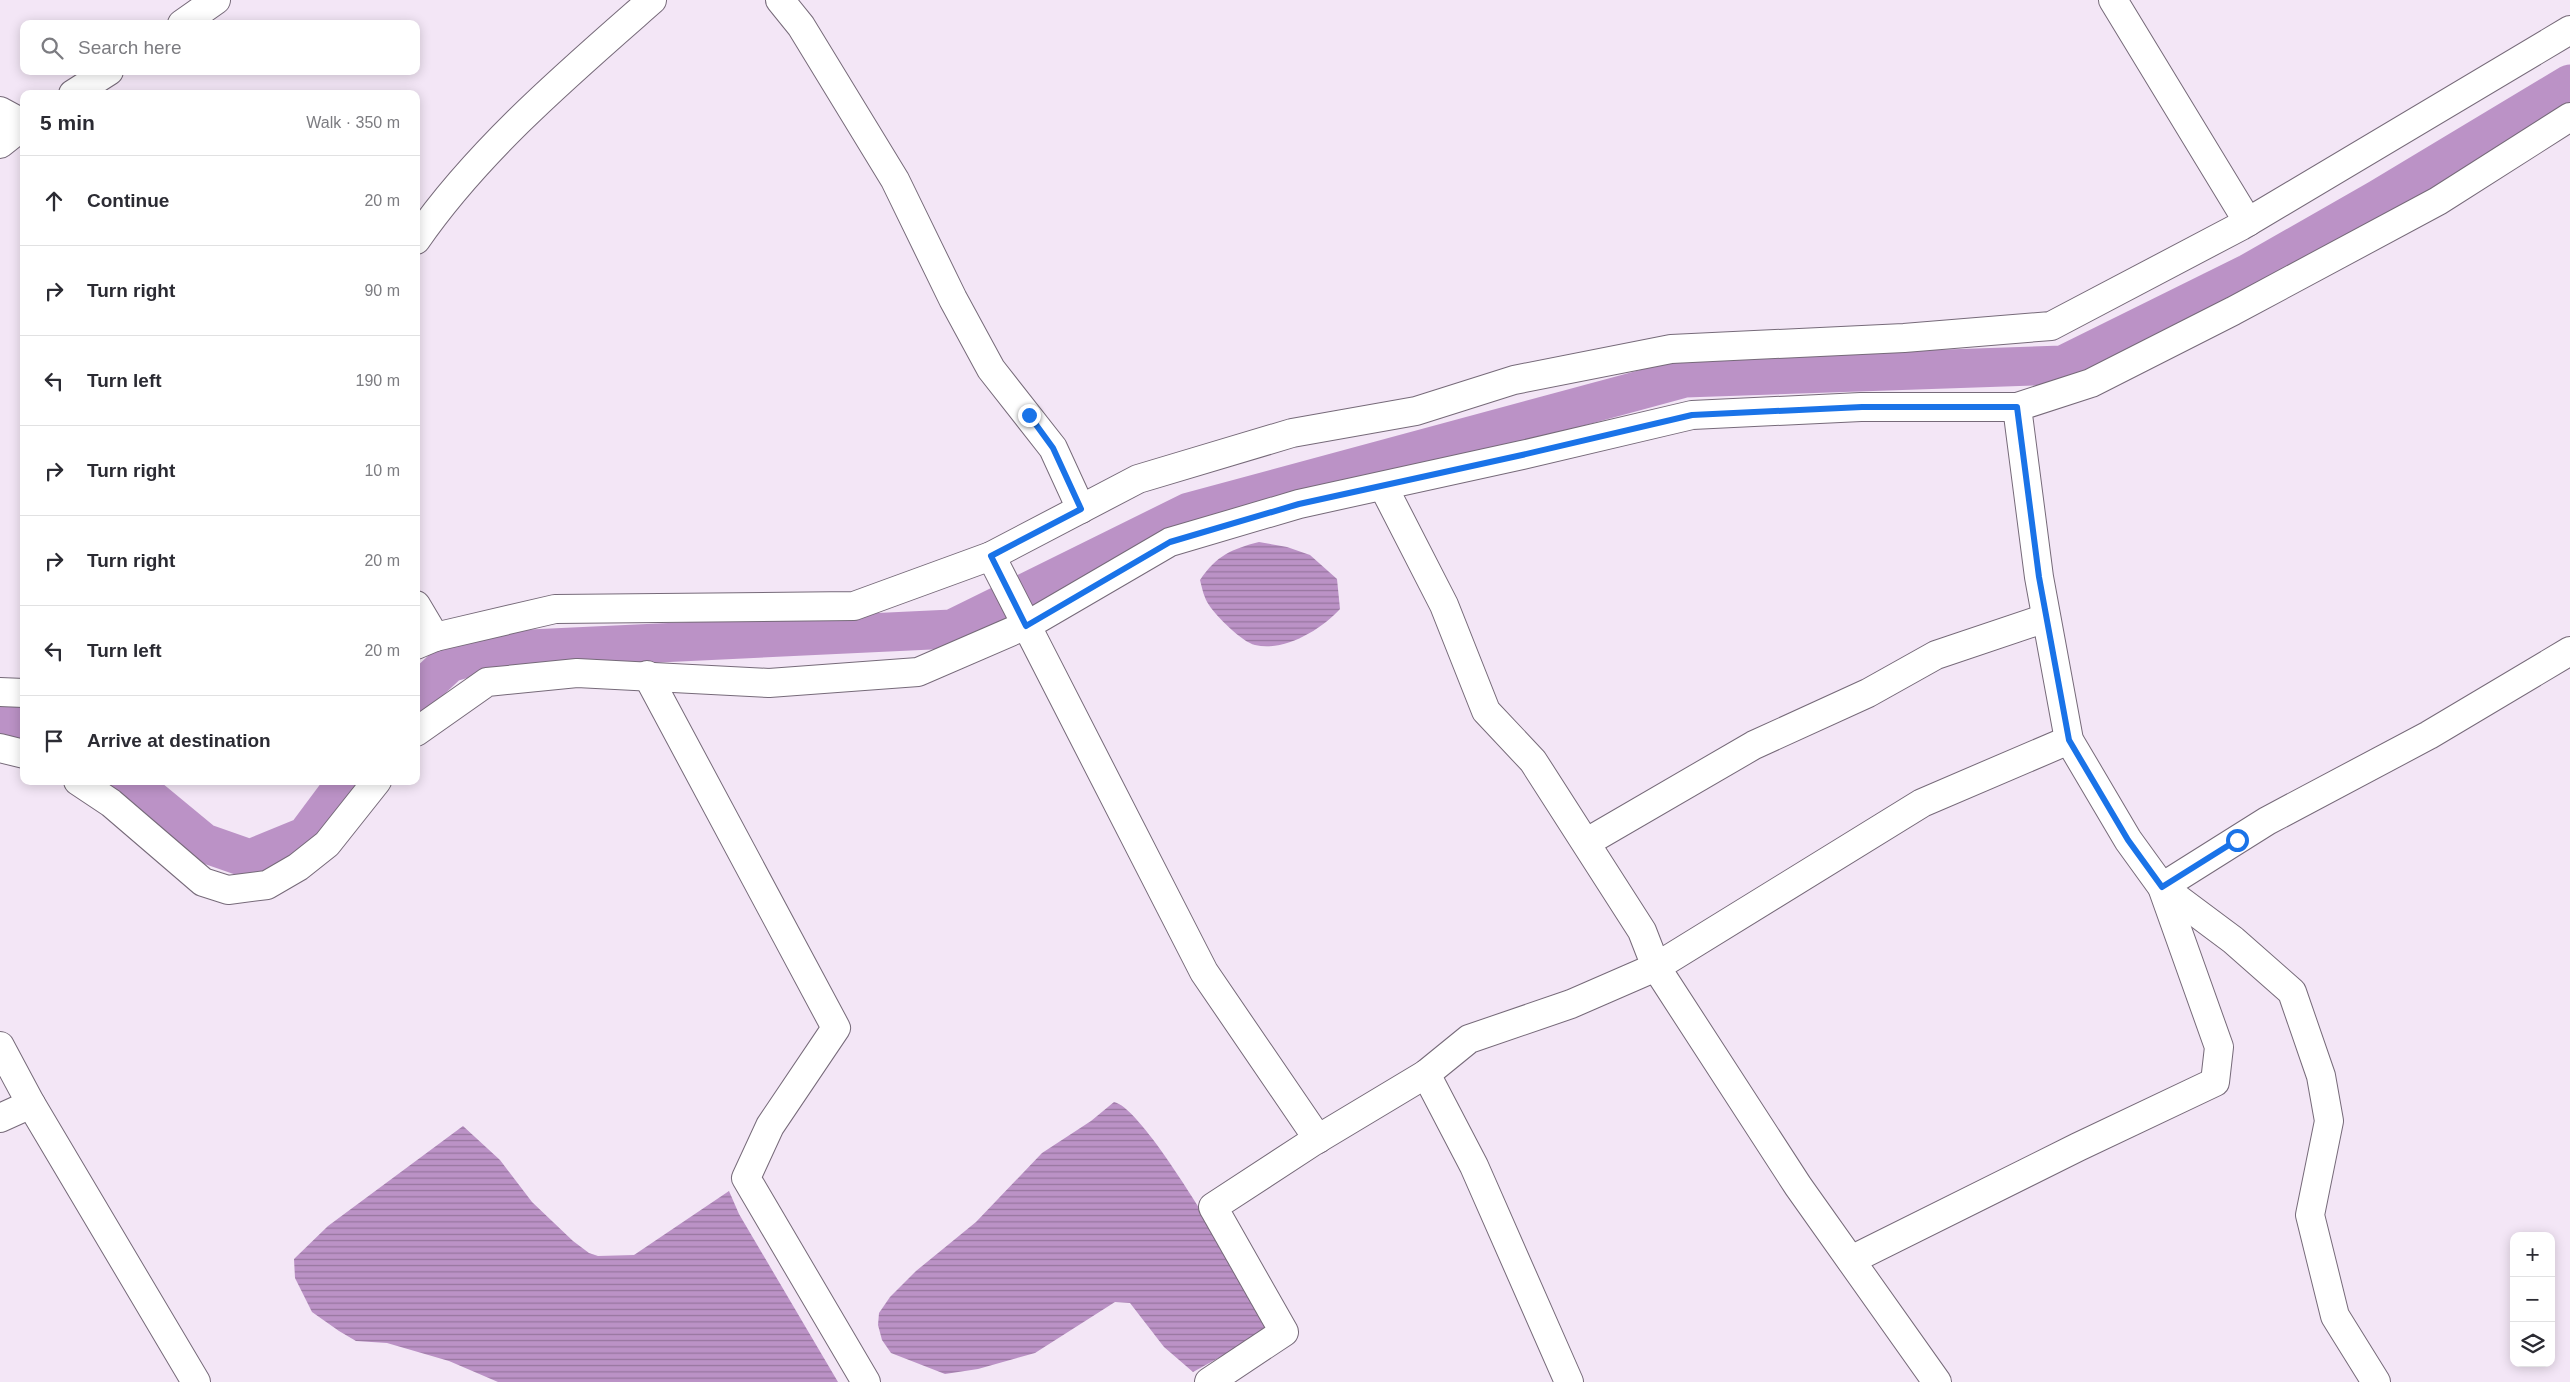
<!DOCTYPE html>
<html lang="en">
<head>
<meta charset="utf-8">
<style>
  :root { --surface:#fff; --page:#f7f7f7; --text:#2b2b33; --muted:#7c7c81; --line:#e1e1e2 }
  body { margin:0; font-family:Helvetica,sans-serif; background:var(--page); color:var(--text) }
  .controls { position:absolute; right:15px; bottom:15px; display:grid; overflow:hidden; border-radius:10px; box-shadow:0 2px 12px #0003 }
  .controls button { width:45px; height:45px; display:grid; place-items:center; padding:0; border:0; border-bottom:1px solid var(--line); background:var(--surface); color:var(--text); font:25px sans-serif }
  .stop { position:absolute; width:15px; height:15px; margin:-11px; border:4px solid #1a73e8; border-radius:50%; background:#fff }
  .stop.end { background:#1a73e8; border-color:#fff; box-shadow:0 1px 5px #0008 }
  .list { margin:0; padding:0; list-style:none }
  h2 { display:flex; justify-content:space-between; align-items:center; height:65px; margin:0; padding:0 20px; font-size:21px }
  h2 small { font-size:16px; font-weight:400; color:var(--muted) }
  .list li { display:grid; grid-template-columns:32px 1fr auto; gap:15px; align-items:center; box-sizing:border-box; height:90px; padding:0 20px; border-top:1px solid var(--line) }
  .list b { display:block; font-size:19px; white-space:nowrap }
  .list em { font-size:16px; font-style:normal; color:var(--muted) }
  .icon { flex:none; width:28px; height:28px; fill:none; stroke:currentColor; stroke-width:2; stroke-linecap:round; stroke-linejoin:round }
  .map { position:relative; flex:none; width:2570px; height:1382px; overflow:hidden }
  .search { position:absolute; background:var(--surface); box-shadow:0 2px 12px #0003; left:20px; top:20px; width:400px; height:55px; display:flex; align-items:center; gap:12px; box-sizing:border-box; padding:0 18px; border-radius:10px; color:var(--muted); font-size:19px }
  .panel { position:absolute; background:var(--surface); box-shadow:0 2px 12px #0003; left:20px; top:90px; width:400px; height:695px; border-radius:10px }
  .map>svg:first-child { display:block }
</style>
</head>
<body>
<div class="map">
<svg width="2570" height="1382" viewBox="0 0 2570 1382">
  <defs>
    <pattern id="water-rules" width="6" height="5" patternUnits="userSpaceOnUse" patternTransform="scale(1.25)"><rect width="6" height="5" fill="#bb92c6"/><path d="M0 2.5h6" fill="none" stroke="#97769f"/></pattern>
  </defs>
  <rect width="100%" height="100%" fill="#f3e6f6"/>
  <g fill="url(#water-rules)">
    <path d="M1259,542L1287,547L1310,555L1337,579L1340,609C1321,630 1284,652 1255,645C1242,642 1216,616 1209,605C1204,598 1202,588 1200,580C1217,555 1232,549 1259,542Z"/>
    <path d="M1114,1102C1147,1108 1249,1292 1271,1329L1193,1372L1164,1347L1130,1303L1115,1302L1035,1353L978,1369L945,1374L891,1353L882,1340L878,1325L879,1313L890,1297L916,1271L976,1222L1042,1153L1091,1121Z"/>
    <polygon points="463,1126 500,1160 532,1202 573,1241 589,1253 598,1256 634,1255 729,1191 739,1214 838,1382 498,1382 449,1361 387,1343 356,1341 339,1331 312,1312 295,1278 294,1259 328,1226"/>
  </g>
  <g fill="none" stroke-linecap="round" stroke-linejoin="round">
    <g stroke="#bb92c6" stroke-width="39">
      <polyline points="416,694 449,663 490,651 952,629 1189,512 1685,378 2063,365 2249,273 2377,200 2570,84"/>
      <polyline points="0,723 24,726"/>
      <polyline points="129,781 204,843 250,859 306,836 347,781"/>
    </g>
    <defs>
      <g id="minor">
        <polyline points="780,0 801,26 895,180 953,299 991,369 1053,448 1081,509"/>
        <polyline points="2113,0 2248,222"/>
        <polyline points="182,24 216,0"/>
        <polyline points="73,94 109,71"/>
        <polyline points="0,111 24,124"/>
        <polyline points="0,144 24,125"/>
        <path d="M416,240C478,150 570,72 652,0"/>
        <polyline points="1383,486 1444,605 1486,711 1533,761 1642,931 1656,967 1798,1186 1937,1382"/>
        <polyline points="991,556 1204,972 1318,1139"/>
        <polyline points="416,605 435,637 416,645"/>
        <polyline points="435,637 555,609 854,606 991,556 1138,479 1292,433 1416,411 1514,380 1671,349 1904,338 2051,326 2241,226 2570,30"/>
        <polyline points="647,675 836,1028 770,1126 746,1178 866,1382"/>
        <polyline points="0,692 24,693"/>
        <polyline points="416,732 487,682 577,673 769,683 918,672 1031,623 1170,542 1299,504 1522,455 1692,415 1861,407 2017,407"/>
        <polyline points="0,748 24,754"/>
        <polyline points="78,781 111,803 203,882 228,890 267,885 298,867 327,844 377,781"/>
        <polyline points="1587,842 1754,745 1868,693 1936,655 2046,618"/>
        <polyline points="0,1046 31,1104 196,1382"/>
        <polyline points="1426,1074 1474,1166 1569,1382"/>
        <polyline points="0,1118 31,1104"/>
        <polyline points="1851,1260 2078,1147 2215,1082 2219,1047 2162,887 2128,840 2069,740 2039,577 2017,407 2091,383 2233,311 2438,201 2570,117"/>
        <polyline points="1209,1382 1284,1332 1213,1207 1311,1143 1426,1074 1469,1039 1571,1004 1656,967 1922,803 2069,740"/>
        <polyline points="2376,1382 2335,1316 2310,1215 2329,1121 2321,1076 2292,992 2233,940 2162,887 2267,821 2429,735 2570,651"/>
      </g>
    </defs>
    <use href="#minor" stroke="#766a79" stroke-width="30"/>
    <use href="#minor" stroke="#fff" stroke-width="28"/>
  </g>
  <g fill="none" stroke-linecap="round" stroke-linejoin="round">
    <polyline stroke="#1a73e8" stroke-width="6" points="1029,415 1053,448 1081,509 991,556 1026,626 1170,542 1299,504 1522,455 1692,415 1862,407 2017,407 2039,577 2069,740 2128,840 2162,887 2237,840"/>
  </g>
</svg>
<div class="controls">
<button>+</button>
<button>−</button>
<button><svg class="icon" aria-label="layers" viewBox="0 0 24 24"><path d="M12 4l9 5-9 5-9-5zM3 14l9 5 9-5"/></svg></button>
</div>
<div class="stop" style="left:2237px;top:840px"></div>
<div class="stop end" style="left:1029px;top:415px"></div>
<div class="search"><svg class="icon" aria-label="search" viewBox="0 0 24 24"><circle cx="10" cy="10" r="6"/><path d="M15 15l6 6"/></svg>Search here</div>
<section class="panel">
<h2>5 min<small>Walk · 350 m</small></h2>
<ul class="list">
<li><svg class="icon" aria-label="ahead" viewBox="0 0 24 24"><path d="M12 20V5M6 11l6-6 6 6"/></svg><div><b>Continue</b></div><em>20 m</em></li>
<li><svg class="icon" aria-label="right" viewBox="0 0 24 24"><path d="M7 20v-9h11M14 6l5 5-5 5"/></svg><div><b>Turn right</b></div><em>90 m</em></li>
<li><svg class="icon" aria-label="left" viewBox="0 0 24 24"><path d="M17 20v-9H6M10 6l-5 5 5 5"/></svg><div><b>Turn left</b></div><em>190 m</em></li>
<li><svg class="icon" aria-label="right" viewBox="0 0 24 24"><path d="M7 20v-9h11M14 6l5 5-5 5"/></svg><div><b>Turn right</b></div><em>10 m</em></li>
<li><svg class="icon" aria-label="right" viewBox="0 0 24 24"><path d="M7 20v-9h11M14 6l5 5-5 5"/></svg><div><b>Turn right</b></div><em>20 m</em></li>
<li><svg class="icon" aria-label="left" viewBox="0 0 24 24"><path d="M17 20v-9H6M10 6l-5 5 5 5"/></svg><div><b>Turn left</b></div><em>20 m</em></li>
<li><svg class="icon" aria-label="arrive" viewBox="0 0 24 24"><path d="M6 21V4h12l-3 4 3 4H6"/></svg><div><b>Arrive at destination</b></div></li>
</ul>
</section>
</div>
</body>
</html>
